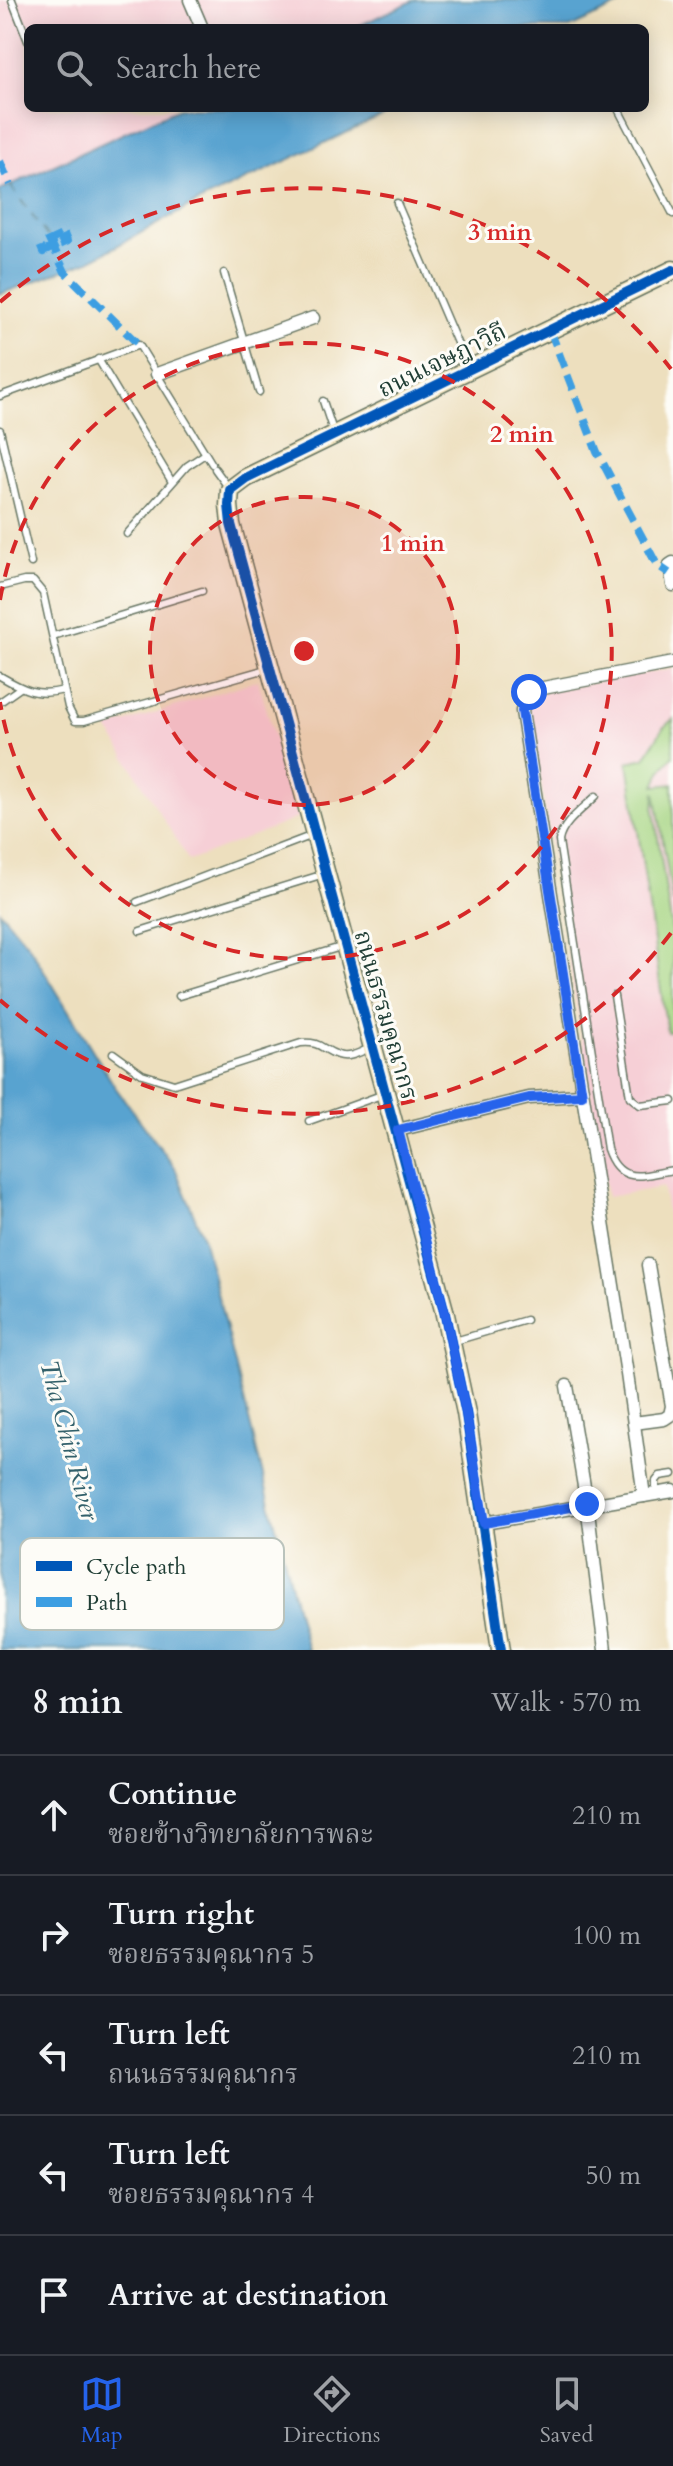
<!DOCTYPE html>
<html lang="en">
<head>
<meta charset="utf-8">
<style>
  :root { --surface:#171b24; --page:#242831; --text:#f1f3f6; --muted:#9ea1a6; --line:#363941; --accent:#2563eb }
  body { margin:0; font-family:Cardo,"Noto Serif Thai",serif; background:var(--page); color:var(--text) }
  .stop { position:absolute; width:24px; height:24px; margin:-18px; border:6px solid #2563eb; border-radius:50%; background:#fff }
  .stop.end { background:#2563eb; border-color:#fff; box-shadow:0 2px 8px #0008 }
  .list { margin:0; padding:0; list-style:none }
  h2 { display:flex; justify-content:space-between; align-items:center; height:104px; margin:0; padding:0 32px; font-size:34px }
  h2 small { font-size:26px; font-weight:400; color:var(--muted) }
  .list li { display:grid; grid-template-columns:52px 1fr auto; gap:24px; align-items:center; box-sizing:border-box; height:120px; padding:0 32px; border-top:2px solid var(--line) }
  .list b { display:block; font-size:30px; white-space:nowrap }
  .list p { margin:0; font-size:26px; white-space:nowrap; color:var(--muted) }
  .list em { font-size:26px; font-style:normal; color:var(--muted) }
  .icon { flex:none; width:44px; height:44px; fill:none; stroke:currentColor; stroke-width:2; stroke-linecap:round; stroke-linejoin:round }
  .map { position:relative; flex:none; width:673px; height:1650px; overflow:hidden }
  .search { position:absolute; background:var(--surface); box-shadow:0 4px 20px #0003; left:24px; right:24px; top:24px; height:88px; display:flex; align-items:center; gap:20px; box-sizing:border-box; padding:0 28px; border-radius:12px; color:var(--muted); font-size:30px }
  .sheet { height:704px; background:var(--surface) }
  nav { display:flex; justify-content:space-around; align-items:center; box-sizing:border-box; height:112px; border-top:2px solid var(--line); background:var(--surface); font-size:22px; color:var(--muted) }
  nav a { display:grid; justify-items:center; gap:4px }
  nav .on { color:var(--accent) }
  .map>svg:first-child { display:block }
</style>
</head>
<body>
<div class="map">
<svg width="673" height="1650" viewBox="0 0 673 1650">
  <rect width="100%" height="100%" fill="#fdfcf7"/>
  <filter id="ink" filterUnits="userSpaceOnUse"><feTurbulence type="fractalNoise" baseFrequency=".0125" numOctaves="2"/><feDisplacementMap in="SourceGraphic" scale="16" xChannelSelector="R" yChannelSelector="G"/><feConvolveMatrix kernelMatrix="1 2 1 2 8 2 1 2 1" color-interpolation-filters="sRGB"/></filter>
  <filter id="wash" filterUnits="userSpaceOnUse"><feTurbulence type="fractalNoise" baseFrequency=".006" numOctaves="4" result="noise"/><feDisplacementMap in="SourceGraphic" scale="32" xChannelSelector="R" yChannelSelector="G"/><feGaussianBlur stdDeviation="1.8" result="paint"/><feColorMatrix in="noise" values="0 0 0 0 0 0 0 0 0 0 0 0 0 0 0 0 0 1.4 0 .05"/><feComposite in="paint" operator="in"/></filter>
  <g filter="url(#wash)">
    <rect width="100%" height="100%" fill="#eddfbe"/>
    <g fill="#f6cfd6">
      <polygon points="0,0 415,0 354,28 28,28 28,108 179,108 0,190"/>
      <polygon points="673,668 673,1250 663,1187 607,1197 529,706 532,697 538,693"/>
      <polygon points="258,680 298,818 189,861 108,728"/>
    </g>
    <polygon fill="#a7d684" stroke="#638a5c" stroke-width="2" points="673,719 673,756 662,769 655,786 673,784 673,903 655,792 654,811 673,937 673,1031 667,1032 628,762 645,758 663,728"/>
    <g fill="#58a3d0" stroke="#3c7082" stroke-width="2">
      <polygon points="415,0 630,0 570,28 354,28"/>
      <polygon points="179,108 399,108 192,205 89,261 0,294 0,190"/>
      <polygon points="0,911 29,946 115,1087 175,1168 203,1237 307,1650 0,1650"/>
    </g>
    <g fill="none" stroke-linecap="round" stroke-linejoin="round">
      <polyline stroke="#33616b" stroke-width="2" stroke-dasharray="10 8" stroke-linecap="butt" points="10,185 50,240"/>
    </g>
  </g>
  <g filter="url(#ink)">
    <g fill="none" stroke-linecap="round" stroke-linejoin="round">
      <defs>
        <g id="lane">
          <polyline points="12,0 28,41"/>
          <polyline points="618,109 673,214"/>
          <polyline points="397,203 467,366"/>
          <polyline points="224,273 259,392"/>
          <polyline points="98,359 172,482"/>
          <polyline points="0,396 139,345 212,464"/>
          <polyline points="323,401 333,431"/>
          <polyline points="0,430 31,563"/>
          <polyline points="215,469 228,487"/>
          <polyline points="127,534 187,466 205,454"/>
          <polyline points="0,587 24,581 33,581 43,593 68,707 75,721 84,721 266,669"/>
          <polyline points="53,636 202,591"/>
          <path d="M0,676C24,690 37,697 64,690"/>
          <polyline points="0,702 20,688"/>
          <path d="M596,796C583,809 562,823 559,841L607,1149C620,1186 642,1175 673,1170"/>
          <polyline points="137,902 313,835"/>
          <polyline points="140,931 324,874"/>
          <polyline points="179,996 344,946"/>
          <polyline points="614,996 630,1097 640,1105 673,1101"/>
          <path d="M113,1053L142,1074L174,1084L301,1043C321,1041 322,1050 338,1055C349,1059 360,1052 370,1048"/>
          <polyline points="309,1121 384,1094"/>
          <polyline points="455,1341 526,1320"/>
          <polyline points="656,1494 656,1481 660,1476 673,1474"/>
        </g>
        <g id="street">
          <polyline points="190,0 202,28"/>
          <polyline points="157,374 313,318"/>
          <polyline points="673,563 670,565 673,585"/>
          <polyline points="398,1130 529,1098 582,1095"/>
          <polyline points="567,1386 587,1504 605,1650"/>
          <polyline points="634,1423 664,1419 670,1415 672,1406 648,1265"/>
          <polyline points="644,1496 627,1374 522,711 525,697 538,689 673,663"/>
          <polyline points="484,1523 673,1491"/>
        </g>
        <polyline id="secondary" points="501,1650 466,1413 444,1310 231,524 229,505 230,490 246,478 673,270"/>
      </defs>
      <use href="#lane" stroke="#677664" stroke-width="9"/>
      <use href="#street" stroke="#677664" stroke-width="15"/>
      <use href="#secondary" stroke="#677664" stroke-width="21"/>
      <use href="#lane" stroke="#fff" stroke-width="6"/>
      <use href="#street" stroke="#fff" stroke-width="12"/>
      <use href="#secondary" stroke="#f7e8c3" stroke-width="18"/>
      <g stroke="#3c9ee2" stroke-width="8" stroke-dasharray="16 8" stroke-linecap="butt">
        <polyline points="0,161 10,185"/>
        <polygon points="64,234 67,241 43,252 40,245"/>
        <polyline points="50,240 65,272 139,345"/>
        <polyline points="550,330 597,452 657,565 669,573"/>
      </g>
      <defs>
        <polyline id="cycleway" points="501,1650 466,1413 444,1310 231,524 229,505 230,490 246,478 673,270"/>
      </defs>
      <use href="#cycleway" stroke="#fdfcf7" stroke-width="15"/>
      <use href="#cycleway" stroke="#0057b8" stroke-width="10"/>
    </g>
  </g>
  <g fill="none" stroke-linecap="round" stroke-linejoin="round" filter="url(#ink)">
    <polyline stroke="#2563eb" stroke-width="10" points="529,692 525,697 522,711 582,1095 529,1098 398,1130 444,1310 466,1413 484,1523 587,1504"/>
  </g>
  <circle cx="304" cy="651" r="154" fill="#d62828" fill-opacity=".12"/>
  <g fill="none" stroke="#d62828" stroke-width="4" stroke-dasharray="14 10">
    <circle cx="304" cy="651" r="154"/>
    <path d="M0 600A308 308 0 1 1 0 702"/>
    <path d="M671 933A463 463 0 0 1 0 1000M0 302A463 463 0 0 1 671 369"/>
  </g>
  <g text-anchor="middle" stroke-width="6" stroke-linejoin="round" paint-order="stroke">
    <g font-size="24" fill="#1f3d34" stroke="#fdfcf7">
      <text transform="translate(442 360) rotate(-26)" y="8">ถนนเจษฎาวิถี</text>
      <text transform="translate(386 1015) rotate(74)" y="8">ถนนธรรมคุณากร</text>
    </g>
    <g font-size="26" font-style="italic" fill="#33616b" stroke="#fdfcf7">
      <text transform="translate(70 1440) rotate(75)" y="9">Tha Chin River</text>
    </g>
  </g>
  <rect x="20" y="1538" width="264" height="92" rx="12" fill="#fdfcf7" stroke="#bac3bc" stroke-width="2"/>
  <rect x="36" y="1561" width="36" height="10" fill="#0057b8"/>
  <rect x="36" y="1597" width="36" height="10" fill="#3c9ee2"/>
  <g font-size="22" fill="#1f3d34">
    <text x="86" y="1574">Cycle path</text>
    <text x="86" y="1610">Path</text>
  </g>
  <circle cx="304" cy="651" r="12" fill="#d62828" stroke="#fdfcf7" stroke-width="4"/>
  <g font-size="24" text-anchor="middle" font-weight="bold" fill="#d62828" stroke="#fdfcf7" stroke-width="6" stroke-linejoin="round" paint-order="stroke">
    <text x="500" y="240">3 min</text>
    <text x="522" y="442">2 min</text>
    <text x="413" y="551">1 min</text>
  </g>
</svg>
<div class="stop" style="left:529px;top:692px"></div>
<div class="stop end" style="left:587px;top:1504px"></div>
<div class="search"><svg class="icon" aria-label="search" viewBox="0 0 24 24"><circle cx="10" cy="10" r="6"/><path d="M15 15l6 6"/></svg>Search here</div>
</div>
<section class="sheet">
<h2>8 min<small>Walk · 570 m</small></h2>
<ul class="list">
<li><svg class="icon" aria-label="ahead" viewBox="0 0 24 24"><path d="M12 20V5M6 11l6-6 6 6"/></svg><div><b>Continue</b><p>ซอยข้างวิทยาลัยการพละ</p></div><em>210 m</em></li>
<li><svg class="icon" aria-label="right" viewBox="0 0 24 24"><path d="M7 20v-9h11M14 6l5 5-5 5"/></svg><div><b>Turn right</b><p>ซอยธรรมคุณากร 5</p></div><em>100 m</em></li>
<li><svg class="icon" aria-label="left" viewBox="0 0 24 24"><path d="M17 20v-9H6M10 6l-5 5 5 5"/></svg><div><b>Turn left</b><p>ถนนธรรมคุณากร</p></div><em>210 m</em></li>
<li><svg class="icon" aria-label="left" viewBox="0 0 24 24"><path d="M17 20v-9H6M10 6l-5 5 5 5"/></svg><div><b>Turn left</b><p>ซอยธรรมคุณากร 4</p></div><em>50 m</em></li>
<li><svg class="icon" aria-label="arrive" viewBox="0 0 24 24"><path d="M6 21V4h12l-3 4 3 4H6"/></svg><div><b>Arrive at destination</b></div></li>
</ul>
</section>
<nav>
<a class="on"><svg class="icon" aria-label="map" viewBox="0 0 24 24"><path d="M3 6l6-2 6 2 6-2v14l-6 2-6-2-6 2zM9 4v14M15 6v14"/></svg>Map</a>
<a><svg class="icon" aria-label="directions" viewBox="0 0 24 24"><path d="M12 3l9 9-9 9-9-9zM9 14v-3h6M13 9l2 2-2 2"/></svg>Directions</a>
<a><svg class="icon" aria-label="saved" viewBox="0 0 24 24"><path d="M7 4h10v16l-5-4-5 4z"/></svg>Saved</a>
</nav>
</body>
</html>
